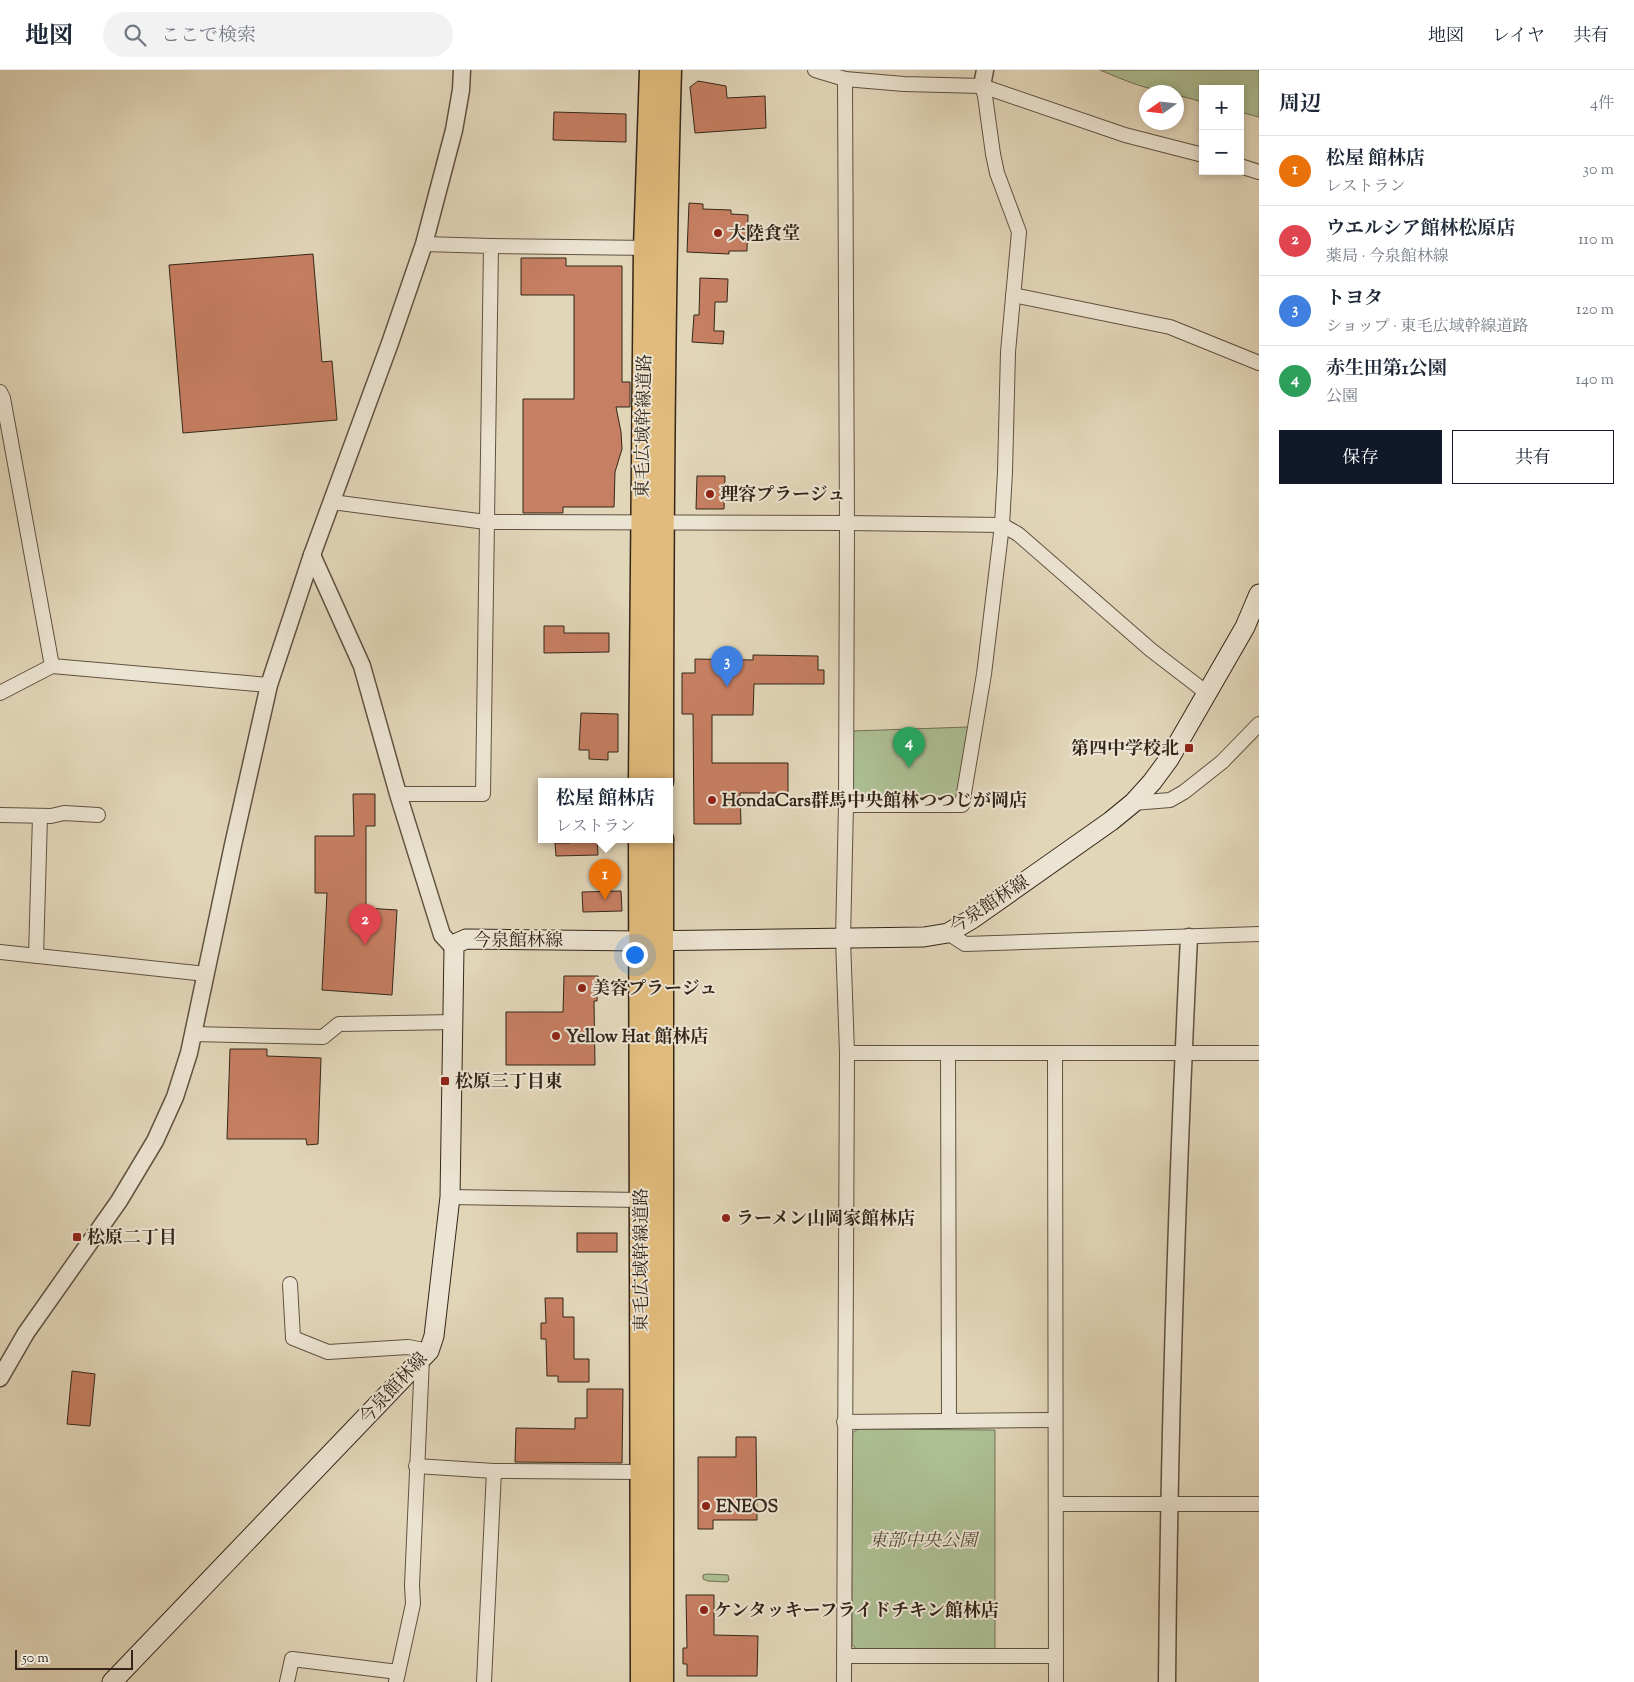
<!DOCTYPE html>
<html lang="ja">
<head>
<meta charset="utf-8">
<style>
  :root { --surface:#fff; --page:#f2f2f3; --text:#1f2937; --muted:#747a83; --line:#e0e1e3; --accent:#111827 }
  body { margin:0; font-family:"Sorts Mill Goudy","Noto Serif JP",serif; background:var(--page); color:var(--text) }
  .controls { position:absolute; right:15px; top:15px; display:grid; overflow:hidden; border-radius:0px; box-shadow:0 2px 8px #0003 }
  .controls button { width:45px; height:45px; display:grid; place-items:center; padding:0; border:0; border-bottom:1px solid var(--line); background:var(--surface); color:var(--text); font:25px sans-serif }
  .compass { position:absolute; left:1139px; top:15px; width:45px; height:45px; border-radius:50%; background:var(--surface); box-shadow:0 2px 8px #0003; rotate:256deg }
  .scale { position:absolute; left:15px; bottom:12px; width:118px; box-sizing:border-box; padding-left:5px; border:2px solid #342619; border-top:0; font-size:14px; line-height:18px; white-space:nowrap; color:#342619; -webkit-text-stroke:4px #ece4d2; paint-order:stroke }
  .you { position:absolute; left:634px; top:884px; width:18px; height:18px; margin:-12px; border:4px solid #fff; border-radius:50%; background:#1a73e8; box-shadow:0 0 0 8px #1a73e833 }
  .badge { display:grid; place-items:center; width:32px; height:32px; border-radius:50%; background:var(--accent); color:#fff; font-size:16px; font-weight:700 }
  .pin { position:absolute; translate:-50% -41px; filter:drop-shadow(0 1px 2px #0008) }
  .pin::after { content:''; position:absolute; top:26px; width:18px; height:15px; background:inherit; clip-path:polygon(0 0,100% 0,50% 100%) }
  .popup { position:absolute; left:538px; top:708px; width:135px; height:65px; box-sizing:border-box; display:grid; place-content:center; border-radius:0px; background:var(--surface); filter:drop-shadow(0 1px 4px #0005); font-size:16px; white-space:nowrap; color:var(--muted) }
  .popup b { font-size:19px; color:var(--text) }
  .popup::after { content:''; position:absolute; left:50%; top:100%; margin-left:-10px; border:10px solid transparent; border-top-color:var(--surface) }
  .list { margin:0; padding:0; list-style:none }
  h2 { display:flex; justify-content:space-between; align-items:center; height:65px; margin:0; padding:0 20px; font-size:21px }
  h2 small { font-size:16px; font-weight:400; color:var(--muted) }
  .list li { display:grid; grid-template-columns:32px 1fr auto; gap:15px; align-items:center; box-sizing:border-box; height:70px; padding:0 20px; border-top:1px solid var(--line) }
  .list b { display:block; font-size:19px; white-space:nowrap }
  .list p { margin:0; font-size:16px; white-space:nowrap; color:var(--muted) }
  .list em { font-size:16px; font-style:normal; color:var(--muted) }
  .actions { display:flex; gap:10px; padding:15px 20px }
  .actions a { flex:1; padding:11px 0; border:1px solid var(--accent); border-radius:0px; text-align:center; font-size:18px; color:var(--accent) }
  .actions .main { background:var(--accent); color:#fff }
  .icon { flex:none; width:28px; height:28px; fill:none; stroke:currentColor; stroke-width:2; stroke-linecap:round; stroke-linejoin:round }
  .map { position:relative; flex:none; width:1259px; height:1612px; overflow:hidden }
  header { display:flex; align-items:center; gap:30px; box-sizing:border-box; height:70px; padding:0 25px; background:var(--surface); border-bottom:1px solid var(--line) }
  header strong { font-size:24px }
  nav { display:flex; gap:28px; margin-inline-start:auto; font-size:18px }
  .search { width:350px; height:45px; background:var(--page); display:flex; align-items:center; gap:12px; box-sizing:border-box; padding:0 18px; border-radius:28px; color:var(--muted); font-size:19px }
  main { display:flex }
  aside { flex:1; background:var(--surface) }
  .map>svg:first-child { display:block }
</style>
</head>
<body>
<header>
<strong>地図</strong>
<div class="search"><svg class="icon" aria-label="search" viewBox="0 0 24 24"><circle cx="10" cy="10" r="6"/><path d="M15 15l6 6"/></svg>ここで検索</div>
<nav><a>地図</a><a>レイヤ</a><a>共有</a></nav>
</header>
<main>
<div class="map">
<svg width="1259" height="1612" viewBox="0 0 1259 1612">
  <rect width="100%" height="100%" fill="#e2d6b9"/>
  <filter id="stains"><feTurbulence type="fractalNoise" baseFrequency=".004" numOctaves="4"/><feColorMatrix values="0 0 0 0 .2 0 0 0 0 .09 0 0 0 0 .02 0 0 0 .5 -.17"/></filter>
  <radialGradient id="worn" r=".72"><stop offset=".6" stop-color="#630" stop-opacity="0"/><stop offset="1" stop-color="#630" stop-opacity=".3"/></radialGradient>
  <g fill="#adbf94" stroke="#707256">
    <path d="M1100,0H1259V47L1240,42V19H1203V32L1177,25L1176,22C1150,22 1124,10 1100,0Z"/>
    <polygon points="968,657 962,735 852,735 853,661"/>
    <polygon points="858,1359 995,1360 995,1580 858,1580 852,1575 851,1364"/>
    <polygon points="708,1504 728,1505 729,1510 727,1512 708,1511 703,1509 703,1505"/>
  </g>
  <g fill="#c67f62" stroke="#342619">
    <polygon points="698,11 726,16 727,28 765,26 766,58 695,63 690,17"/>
    <polygon points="554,42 626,44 626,72 553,70"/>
    <polygon points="689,133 703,134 703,139 731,140 731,144 748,145 747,181 729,181 729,184 687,182"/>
    <polygon points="313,184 322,292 332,291 337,350 183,363 169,195"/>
    <polygon points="521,188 566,188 566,196 622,196 622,312 630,312 630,337 616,337 621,362 622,379 615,402 614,437 563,437 563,443 523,443 523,329 574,329 574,225 521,225"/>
    <polygon points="700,208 728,209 727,232 715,232 714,261 724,261 723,274 692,272 694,245 699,245"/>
    <polygon points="697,406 725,406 724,439 696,439"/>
    <polygon points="544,556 564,556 564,563 609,563 609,582 544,583"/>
    <polygon points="753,585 818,586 818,600 824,600 824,614 754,614 753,645 712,645 712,693 788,693 788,723 740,723 741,754 694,754 693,644 682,644 682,603 695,603 695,589 753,590"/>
    <polygon points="581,643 618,644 618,682 608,682 608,690 589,689 589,680 579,680"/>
    <polygon points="353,724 375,724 375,756 366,756 366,838 397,840 392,925 322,920 327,823 315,823 315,766 354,766"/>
    <polygon points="570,769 597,769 598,785 556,786 555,773 570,773"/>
    <polygon points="621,821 622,841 583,842 582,822"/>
    <polygon points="564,906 598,906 597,931 594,931 595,995 506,995 506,942 563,942"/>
    <polygon points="230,979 267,979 267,986 321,988 318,1074 307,1075 306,1069 227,1069"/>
    <rect x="577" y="1163" width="40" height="19"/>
    <polygon points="545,1228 563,1228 563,1247 574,1247 574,1289 589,1289 589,1312 558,1312 558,1306 547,1306 546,1269 541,1269 541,1253 546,1253"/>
    <polygon points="72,1301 95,1304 90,1356 67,1354"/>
    <polygon points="587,1319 623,1319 622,1393 515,1392 516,1358 575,1359 575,1348 587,1348"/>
    <polygon points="736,1367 756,1367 757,1450 713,1450 713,1459 698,1459 698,1387 736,1387"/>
    <polygon points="686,1525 714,1525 714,1565 758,1566 757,1606 687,1606 687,1594 683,1594 683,1578 687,1578"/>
  </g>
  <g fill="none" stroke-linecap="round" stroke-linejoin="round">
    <defs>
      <g id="minor">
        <polyline points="815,0 845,9 904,14 982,16 1125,65 1203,85"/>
        <polyline points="1240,96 1259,102"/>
        <polyline points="491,176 651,178"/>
        <polyline points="1013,225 1170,257 1259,293"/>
        <polyline points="0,322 3,328 52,596"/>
        <polyline points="332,432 486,452 847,453 1002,455 1018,464 1151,580 1207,623"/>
        <polyline points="0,623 52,596 269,615"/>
        <polyline points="398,724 483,724 491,176 424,174"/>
        <polyline points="1133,733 1170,730 1184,722 1222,692 1259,654"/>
        <polyline points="846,735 962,735 984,604 1002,455 1005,402 1008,282 1019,162 997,103 993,84 985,26 982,16"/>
        <polyline points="0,745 51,746 64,743 98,745"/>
        <polyline points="948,863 965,874 1259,864"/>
        <polyline points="0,882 206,904"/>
        <polyline points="36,886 40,746"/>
        <polyline points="193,964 323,967 339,954 454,952"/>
        <polyline points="847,983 1259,983"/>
        <polyline points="948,983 949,1351"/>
        <polyline points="1055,983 1056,1612"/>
        <polyline points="450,1127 641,1130"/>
        <polyline points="290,1214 293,1268 328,1282 408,1277 429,1281"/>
        <polyline points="844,1352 1054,1350"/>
        <polyline points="416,1396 494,1401 641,1402"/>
        <polyline points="1056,1434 1259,1434"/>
        <polyline points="844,1586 1056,1586"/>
        <polyline points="287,1612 292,1589 398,1602"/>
        <polyline points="396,1612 413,1534 412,1515 422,1289"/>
        <polyline points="484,1612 494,1401"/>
        <polyline points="844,1612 847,983 843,869 846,735 847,453 845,9"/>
      </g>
      <g id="tertiary">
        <polyline points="982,16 985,0"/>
        <polyline points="312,485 362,596 398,724 442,865 454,878"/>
        <polyline points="0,1308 26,1263 119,1131 155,1071 175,1027 189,983 233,775 269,615 312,485 390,273 424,174 454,60 461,20 462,0"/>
        <path d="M1167,1612C1169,1364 1177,1115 1189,867"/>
      </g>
      <polyline id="secondary" points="112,1612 429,1281 434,1266 450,1127 454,878 457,873 466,869 639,871 924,867 948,863 972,849 1111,751 1133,733 1152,712 1169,689 1245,557 1259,524"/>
      <g id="trunk">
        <polyline points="640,711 645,178 651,0"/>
        <path d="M662,711C662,474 663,237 670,0"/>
        <polyline points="640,769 642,1612"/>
        <polyline points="662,1612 662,769"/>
      </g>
    </defs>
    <use href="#minor" stroke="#605241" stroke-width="16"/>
    <use href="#tertiary" stroke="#605241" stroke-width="19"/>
    <use href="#secondary" stroke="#342619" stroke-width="21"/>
    <use href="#trunk" stroke="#342619" stroke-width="25"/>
    <use href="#minor" stroke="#ece4d2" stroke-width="14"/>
    <use href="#tertiary" stroke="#ece4d2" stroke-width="16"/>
    <use href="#secondary" stroke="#ece4d2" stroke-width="19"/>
    <use href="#trunk" stroke="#e1bb7c" stroke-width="22"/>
  </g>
  <g fill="#8f2418" stroke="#ece4d2" stroke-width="2">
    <circle cx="718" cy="163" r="5"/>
    <circle cx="710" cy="424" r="5"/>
    <rect x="1184" y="673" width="10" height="10" rx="2.5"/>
    <circle cx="712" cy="730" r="5"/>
    <circle cx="582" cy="918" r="5"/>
    <circle cx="556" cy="966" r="5"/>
    <rect x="440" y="1006" width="10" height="10" rx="2.5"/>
    <circle cx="726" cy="1148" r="5"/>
    <rect x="72" y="1162" width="10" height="10" rx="2.5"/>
    <circle cx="706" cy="1436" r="5"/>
    <circle cx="704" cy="1540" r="5"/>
  </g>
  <g text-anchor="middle" stroke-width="4" stroke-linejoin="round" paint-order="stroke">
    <g font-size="18" font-weight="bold" fill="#342619" stroke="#ece4d2" text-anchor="start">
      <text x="728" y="169">大陸食堂</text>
      <text x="720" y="430">理容プラージュ</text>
      <text x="1179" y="684" text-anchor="end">第四中学校北</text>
      <text x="722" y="736">HondaCars群馬中央館林つつじが岡店</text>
      <text x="592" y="924">美容プラージュ</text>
      <text x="566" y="972">Yellow Hat 館林店</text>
      <text x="455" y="1017">松原三丁目東</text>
      <text x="736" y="1154">ラーメン山岡家館林店</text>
      <text x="87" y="1173">松原二丁目</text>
      <text x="716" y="1442">ENEOS</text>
      <text x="714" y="1546">ケンタッキーフライドチキン館林店</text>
    </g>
    <g font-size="18" fill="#342619" stroke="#ece4d2">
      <text transform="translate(643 356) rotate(-89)" y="6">東毛広域幹線道路</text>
      <text transform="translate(989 834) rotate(-33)" y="6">今泉館林線</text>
      <text x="518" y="876">今泉館林線</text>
      <text transform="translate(641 1190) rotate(-90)" y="6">東毛広域幹線道路</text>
      <text transform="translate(393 1318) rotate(-47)" y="6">今泉館林線</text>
    </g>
    <g font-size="18" font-style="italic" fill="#524c38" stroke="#ece4d2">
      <text x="923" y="1476">東部中央公園</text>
    </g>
  </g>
  <rect width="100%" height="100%" filter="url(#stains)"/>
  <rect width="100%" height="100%" fill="url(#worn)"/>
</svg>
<div class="controls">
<button>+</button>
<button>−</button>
</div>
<svg class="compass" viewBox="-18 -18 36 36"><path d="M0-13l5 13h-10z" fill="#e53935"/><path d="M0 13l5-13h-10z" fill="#747a83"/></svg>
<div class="scale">50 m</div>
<div class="you"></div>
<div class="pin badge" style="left:605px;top:830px;background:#e8710a">1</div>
<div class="popup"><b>松屋 館林店</b>レストラン</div>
<div class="pin badge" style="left:365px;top:875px;background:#e0444e">2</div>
<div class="pin badge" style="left:727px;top:617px;background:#3f7fe0">3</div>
<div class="pin badge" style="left:909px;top:698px;background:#2e9e5b">4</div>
</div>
<aside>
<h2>周辺<small>4件</small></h2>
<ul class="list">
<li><span class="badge" style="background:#e8710a">1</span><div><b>松屋 館林店</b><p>レストラン</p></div><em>30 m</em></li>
<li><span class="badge" style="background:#e0444e">2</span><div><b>ウエルシア館林松原店</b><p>薬局 · 今泉館林線</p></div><em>110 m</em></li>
<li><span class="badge" style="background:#3f7fe0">3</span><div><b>トヨタ</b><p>ショップ · 東毛広域幹線道路</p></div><em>120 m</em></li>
<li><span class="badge" style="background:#2e9e5b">4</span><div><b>赤生田第1公園</b><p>公園</p></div><em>140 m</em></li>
</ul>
<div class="actions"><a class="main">保存</a><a>共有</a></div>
</aside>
</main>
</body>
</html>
